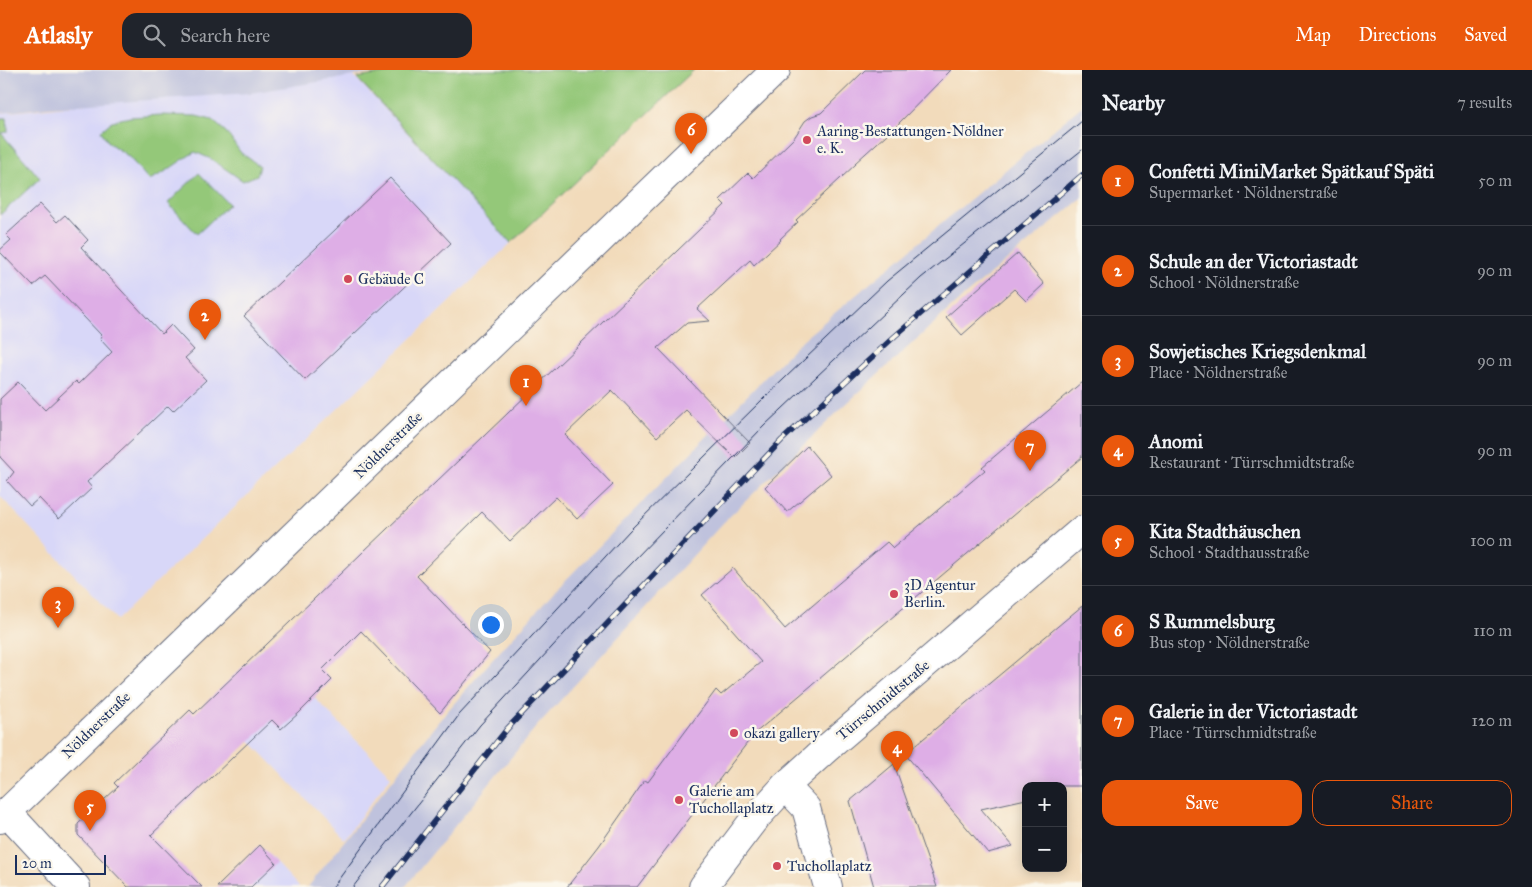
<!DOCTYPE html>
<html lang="en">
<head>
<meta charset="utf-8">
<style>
  :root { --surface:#171b24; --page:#20242c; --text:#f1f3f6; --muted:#9ea1a6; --line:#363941; --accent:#ea580c }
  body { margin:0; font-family:"IM FELL Great Primer",serif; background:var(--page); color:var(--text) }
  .controls { position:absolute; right:15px; bottom:15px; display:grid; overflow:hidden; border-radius:10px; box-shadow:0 2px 12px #0003 }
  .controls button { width:45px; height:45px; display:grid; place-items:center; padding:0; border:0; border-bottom:1px solid var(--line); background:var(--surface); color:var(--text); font:25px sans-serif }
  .scale { position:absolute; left:15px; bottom:12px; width:91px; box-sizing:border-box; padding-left:5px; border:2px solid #1b2f5e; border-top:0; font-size:14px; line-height:18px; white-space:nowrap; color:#1b2f5e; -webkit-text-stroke:4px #fbf7ec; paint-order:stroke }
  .you { position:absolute; left:490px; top:554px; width:18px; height:18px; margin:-12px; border:4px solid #fff; border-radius:50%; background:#1a73e8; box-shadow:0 0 0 8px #1a73e833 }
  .badge { display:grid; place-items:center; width:32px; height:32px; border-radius:50%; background:var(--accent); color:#fff; font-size:16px; font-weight:700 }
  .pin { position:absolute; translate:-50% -41px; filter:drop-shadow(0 1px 2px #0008) }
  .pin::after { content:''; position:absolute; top:26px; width:18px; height:15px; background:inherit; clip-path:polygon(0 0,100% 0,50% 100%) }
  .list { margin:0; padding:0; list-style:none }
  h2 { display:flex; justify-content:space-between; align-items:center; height:65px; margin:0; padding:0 20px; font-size:21px }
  h2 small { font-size:16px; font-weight:400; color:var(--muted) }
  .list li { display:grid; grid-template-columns:32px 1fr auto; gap:15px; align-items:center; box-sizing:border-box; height:90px; padding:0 20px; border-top:1px solid var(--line) }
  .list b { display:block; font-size:19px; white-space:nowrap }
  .list p { margin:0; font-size:16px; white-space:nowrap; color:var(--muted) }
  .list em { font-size:16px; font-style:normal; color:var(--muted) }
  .actions { display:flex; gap:10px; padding:15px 20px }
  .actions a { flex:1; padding:11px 0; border:1px solid var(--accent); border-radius:15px; text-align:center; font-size:18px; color:var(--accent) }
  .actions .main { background:var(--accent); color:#fff }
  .icon { flex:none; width:28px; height:28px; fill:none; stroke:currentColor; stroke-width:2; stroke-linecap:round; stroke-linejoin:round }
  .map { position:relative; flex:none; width:1082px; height:817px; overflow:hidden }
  header { display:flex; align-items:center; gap:30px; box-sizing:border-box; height:70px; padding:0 25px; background:var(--accent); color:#fff }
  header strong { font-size:24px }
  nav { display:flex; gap:28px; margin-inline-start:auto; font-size:18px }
  .search { width:350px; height:45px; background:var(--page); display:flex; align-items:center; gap:12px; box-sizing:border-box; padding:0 18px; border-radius:15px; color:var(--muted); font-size:19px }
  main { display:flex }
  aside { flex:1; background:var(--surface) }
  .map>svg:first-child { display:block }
</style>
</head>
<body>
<header>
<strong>Atlasly</strong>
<div class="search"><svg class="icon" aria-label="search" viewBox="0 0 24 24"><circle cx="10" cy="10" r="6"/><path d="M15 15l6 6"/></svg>Search here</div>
<nav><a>Map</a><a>Directions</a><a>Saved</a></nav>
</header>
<main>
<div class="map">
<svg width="1082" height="817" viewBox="0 0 1082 817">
  <rect width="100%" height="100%" fill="#fbf7ec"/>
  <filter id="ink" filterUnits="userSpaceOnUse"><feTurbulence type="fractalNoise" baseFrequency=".02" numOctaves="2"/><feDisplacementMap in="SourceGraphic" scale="10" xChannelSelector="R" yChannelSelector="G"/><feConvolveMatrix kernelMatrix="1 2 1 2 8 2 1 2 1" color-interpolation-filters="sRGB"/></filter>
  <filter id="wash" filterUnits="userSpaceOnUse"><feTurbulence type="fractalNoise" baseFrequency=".0096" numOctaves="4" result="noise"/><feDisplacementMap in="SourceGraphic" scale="20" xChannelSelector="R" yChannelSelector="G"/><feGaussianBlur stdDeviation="1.12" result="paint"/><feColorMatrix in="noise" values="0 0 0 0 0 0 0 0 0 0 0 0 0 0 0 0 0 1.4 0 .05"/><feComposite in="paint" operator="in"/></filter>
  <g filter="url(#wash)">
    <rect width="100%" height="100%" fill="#f2dbbb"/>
    <g fill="#d8d7f8">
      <polygon points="354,6 511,173 117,550 0,426 0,43"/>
      <polygon points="264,576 391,706 344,769 210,629"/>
      <polygon points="260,775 299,817 217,817"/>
    </g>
    <g fill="#bfc2dd">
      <polygon points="0,0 391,0 250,23 48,37 0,43"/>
      <polygon points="1082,36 1082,128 956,233 844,336 723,453 536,657 405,817 308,817 438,652 484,599 555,521 800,272"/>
    </g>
    <g fill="#94c879" stroke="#587c6c">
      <polygon points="405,0 694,0 511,173 357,8"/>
      <path d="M161,45L196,46L212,50L226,62L241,83L260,96L257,105L243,111L211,89L195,82C179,91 166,103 149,110L128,86L109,73L101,61L112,51L130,47Z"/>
      <polygon points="0,48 7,48 8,62 1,63 40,108 0,145"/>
      <polygon points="199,103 229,134 197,164 168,133"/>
    </g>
    <g id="blocks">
      <g fill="#deaee6">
        <polygon points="865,0 951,0 897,55 855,93 856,94 796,150 798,152 780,169 781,170 754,195 750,190 697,239 710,251 687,253 658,278 750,373 735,388 686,340 657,367 612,320 565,365 613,415 577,449 556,427 510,471 482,442 417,506 490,582 440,643 361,561 322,600 332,610 299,643 281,659 272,650 151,765 202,817 128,817 78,765 78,754 118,717 114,713 190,640 194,644 725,135 720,130 748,103 753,108 794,68 805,51 812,46 821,43"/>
        <polygon points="390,108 451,173 305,310 244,246"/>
        <polygon points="40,134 57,152 65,145 88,170 81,177 162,264 171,255 194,280 185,288 206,310 173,341 168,336 87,412 92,418 59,449 39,428 30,436 7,411 14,402 0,387 0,329 18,312 45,340 76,311 79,314 112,282 100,269 102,266 45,206 33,216 0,182 0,180 11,170 6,165"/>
        <polygon points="1018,183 1044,214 1026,231 1014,219 962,265 946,247"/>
        <polygon points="1082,312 1082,387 754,664 637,817 567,817 599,776 645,710 648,712 716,620 721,625 761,592 702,525 733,498 785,559 887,472 893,478 985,400 982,397"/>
        <polygon points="807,376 831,405 787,442 765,417"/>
        <polygon points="1082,536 1082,716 1026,716 1026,729 981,739 1013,776 988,783 905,684"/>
        <polygon points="894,694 937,817 874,817 850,731"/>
        <polygon points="260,775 276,793 251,817 217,817"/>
      </g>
    </g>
  </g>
  <g filter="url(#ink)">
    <use href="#blocks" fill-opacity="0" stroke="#666b7f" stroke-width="1"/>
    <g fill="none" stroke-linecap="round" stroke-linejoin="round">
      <defs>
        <g id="minor">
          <polyline points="785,716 806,738 828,817"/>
          <polyline points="7,742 76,817"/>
          <polyline points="0,749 776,0"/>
          <polyline points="703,817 753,751 785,716 826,679 1082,460"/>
        </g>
      </defs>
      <use href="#minor" stroke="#666b7f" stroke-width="30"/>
      <use href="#minor" stroke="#fff" stroke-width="28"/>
      <g stroke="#1b2f5e" stroke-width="1">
        <polyline points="333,817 459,645 630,460 764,328 887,211 1082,51"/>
        <polyline points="353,817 480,655 600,525 764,356 921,208 1082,80"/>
      </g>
      <defs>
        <polyline id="rail" points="382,817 507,659 782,370 895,266 1082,105"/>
      </defs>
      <use href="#rail" stroke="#1b2f5e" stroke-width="5.5"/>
      <use href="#rail" stroke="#fbf7ec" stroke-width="4" stroke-dasharray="11" stroke-linecap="butt"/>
    </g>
  </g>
  <g fill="#d1495b" stroke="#fbf7ec" stroke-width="2">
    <circle cx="807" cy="70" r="5"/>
    <circle cx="348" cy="209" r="5"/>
    <circle cx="894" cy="524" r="5"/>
    <circle cx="734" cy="663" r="5"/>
    <circle cx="679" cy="730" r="5"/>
    <circle cx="777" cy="796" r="5"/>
  </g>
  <g text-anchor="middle" stroke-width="5" stroke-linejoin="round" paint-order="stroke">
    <g font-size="15" fill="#1b2f5e" stroke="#fbf7ec" text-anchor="start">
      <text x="817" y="66">Aaring-Bestattungen-Nöldner<tspan x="817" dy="17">e. K.</tspan></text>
      <text x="358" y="214">Gebäude C</text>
      <text x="904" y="520">3D Agentur<tspan x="904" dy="17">Berlin.</tspan></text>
      <text x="744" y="668">okazi gallery</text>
      <text x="689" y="726">Galerie am<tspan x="689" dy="17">Tuchollaplatz</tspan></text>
      <text x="787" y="801">Tuchollaplatz</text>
    </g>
    <g font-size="15" fill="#1b2f5e" stroke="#fbf7ec">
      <text transform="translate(388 375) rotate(-44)" y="5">Nöldnerstraße</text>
      <text transform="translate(883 630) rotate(-40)" y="5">Türrschmidtstraße</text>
      <text transform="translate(96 655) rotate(-44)" y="5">Nöldnerstraße</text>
    </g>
  </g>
</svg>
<div class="controls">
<button>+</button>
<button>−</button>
</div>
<div class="scale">20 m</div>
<div class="you"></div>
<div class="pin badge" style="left:526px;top:336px">1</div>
<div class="pin badge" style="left:205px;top:270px">2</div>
<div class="pin badge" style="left:58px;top:558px">3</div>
<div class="pin badge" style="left:897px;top:702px">4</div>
<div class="pin badge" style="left:90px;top:761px">5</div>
<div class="pin badge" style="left:691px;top:84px">6</div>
<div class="pin badge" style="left:1030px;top:401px">7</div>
</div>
<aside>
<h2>Nearby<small>7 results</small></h2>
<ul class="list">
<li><span class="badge">1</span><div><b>Confetti MiniMarket Spätkauf Späti</b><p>Supermarket · Nöldnerstraße</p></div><em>50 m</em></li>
<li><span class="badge">2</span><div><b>Schule an der Victoriastadt</b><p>School · Nöldnerstraße</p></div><em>90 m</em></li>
<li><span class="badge">3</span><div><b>Sowjetisches Kriegsdenkmal</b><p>Place · Nöldnerstraße</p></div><em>90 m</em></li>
<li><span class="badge">4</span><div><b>Anomi</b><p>Restaurant · Türrschmidtstraße</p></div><em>90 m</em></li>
<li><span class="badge">5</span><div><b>Kita Stadthäuschen</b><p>School · Stadthausstraße</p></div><em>100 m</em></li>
<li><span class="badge">6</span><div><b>S Rummelsburg</b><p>Bus stop · Nöldnerstraße</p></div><em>110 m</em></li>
<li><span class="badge">7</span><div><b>Galerie in der Victoriastadt</b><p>Place · Türrschmidtstraße</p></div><em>120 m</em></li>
</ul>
<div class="actions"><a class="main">Save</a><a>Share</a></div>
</aside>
</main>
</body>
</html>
